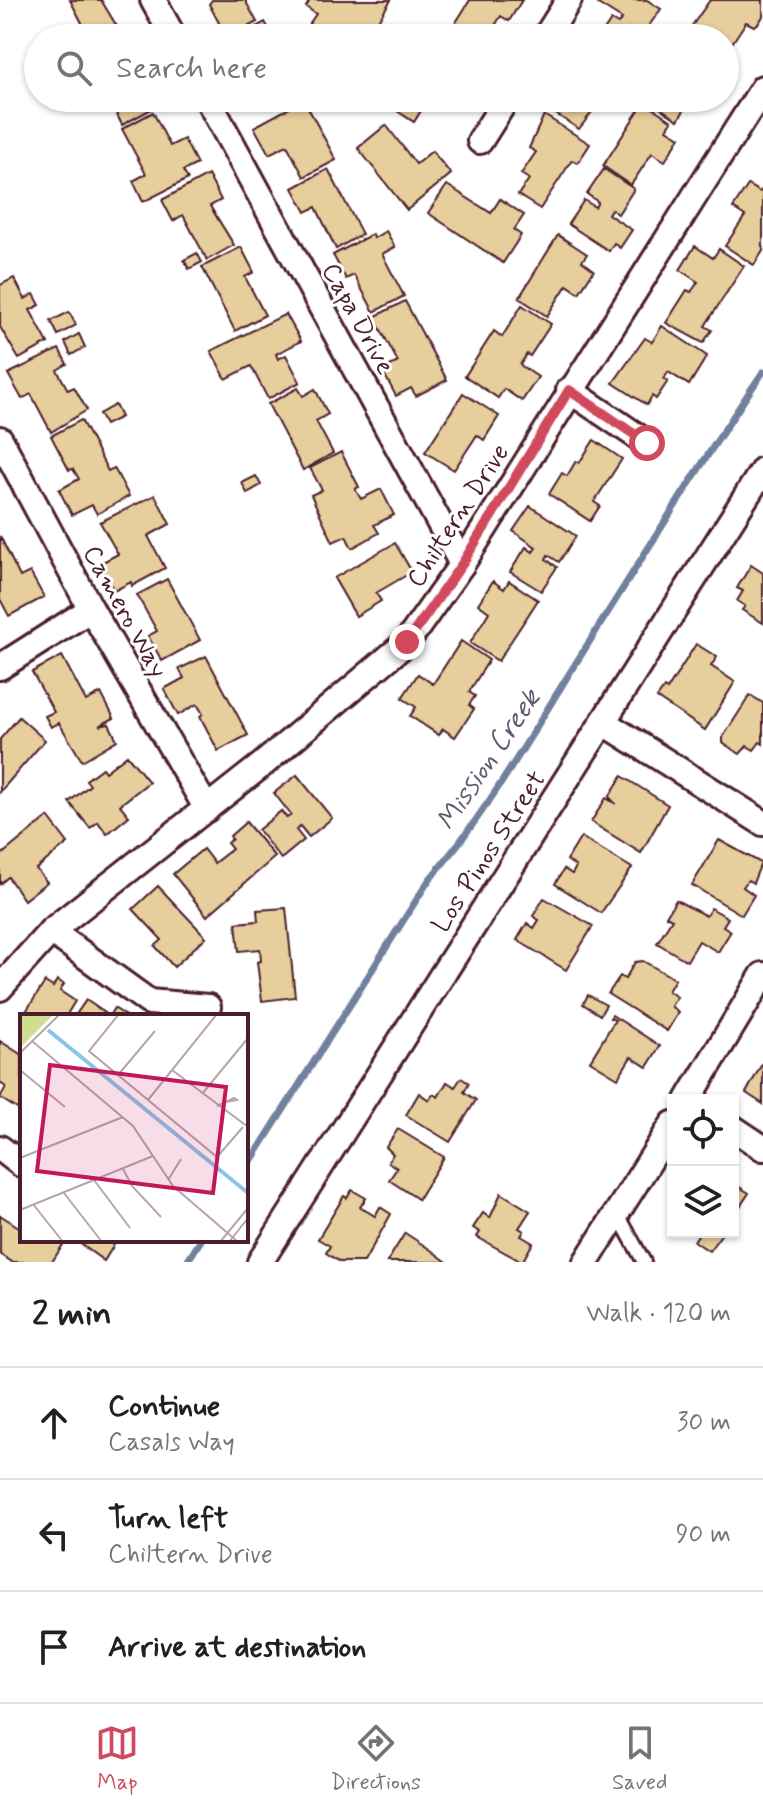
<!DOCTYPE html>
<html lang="en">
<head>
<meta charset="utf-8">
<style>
  :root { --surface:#fff; --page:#f6f6f6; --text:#202124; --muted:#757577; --line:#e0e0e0; --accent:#d1495b }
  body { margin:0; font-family:Mynerve,sans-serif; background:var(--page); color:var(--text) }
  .controls { position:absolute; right:24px; bottom:24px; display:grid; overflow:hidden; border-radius:0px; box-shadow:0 2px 6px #0004 }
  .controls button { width:72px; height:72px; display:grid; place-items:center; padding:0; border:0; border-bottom:2px solid var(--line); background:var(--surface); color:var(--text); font:40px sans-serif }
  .stop { position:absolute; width:24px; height:24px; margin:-18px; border:6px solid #d1495b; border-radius:50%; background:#fff }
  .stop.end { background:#d1495b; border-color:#fff; box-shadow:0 2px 8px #0008 }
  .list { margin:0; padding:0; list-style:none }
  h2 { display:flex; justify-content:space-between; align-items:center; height:104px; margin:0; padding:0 32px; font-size:34px }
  h2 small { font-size:26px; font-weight:400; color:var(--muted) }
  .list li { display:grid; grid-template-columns:52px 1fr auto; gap:24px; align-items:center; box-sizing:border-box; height:112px; padding:0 32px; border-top:2px solid var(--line) }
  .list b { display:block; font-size:30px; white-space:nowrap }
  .list p { margin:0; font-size:26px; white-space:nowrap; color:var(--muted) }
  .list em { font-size:26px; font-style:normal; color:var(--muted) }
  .icon { flex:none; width:44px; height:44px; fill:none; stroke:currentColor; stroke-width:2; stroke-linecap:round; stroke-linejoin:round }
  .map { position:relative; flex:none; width:763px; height:1262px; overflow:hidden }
  .search { position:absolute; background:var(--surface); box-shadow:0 2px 6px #0004; left:24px; right:24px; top:24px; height:88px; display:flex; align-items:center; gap:20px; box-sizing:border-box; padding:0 28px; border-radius:44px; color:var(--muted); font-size:30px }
  .sheet { height:440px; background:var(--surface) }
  nav { display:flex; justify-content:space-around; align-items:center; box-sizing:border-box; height:112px; border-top:2px solid var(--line); background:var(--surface); font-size:22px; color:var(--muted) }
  nav a { display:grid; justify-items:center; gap:4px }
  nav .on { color:var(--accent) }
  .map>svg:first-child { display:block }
</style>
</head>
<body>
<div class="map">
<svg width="763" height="1262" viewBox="0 0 763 1262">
  <rect width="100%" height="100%" fill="#fff"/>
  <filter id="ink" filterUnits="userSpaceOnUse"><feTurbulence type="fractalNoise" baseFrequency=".0125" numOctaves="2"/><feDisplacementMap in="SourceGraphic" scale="16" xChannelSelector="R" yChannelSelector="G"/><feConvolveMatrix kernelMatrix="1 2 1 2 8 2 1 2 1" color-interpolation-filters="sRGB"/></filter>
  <g filter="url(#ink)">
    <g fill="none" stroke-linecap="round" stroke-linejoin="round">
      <g stroke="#71819d" stroke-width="7">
        <path d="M246,1169L429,880C483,818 525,745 569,674C633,573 695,471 763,372"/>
        <polyline points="187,1262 201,1240"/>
      </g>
    </g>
    <g fill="#e7ce9d" stroke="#4a1f2b" stroke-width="2">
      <polygon points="70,0 101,0 124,38 90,38"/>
      <polygon points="212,0 245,0 257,22 227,38 209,4"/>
      <polygon points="310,0 391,0 367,38 309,38 302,34 316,14 306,7"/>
      <polygon points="470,0 522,0 509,21 501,16 487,38 458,38 450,32"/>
      <polygon points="600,0 647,0 661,9 640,38 599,38 611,20 618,24 622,19 598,4"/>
      <polygon points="710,0 763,0 763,16 759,23 754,26 746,22 725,54 725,38 701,38 689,30"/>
      <polygon points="265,22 274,38 236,38"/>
      <polygon points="433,28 448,38 427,38"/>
      <polygon points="109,98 151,98 155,107 122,125"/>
      <polygon points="389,98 429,98 414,122 385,103"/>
      <polygon points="559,98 603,98 579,129 551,111"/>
      <polygon points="650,98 692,98 678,120 648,100"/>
      <polygon points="304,100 336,160 304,177 287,145 269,154 254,127"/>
      <polygon points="644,102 672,121 667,129 680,137 665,161 652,153 631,185 603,166"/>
      <polygon points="153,112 170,146 184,139 197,164 183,171 188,179 143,202 133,181 146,174 122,129"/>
      <polygon points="544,115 590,144 578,163 572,160 540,209 518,195 529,179 521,174 536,152 529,148"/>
      <polygon points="386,125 416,164 432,151 451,174 407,210 358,148"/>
      <polygon points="328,169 362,234 336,249 316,207 306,212 293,188"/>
      <polygon points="604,169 634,189 618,214 611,209 608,214 632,230 620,248 614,243 609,251 568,224 584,200 595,207 598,202 587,194"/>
      <polygon points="208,175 221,200 210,206 234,245 207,260 183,215 173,221 162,200"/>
      <polygon points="447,185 491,213 500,199 524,215 514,230 521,235 503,263 428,213"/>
      <polygon points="748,185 760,192 763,188 763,251 754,265 725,246 745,216 733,208"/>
      <polygon points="386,231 395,247 382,254 404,296 374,312 354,275 346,279 333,255 372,234 374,238"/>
      <polygon points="558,235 587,254 582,261 594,270 579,293 567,285 547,316 519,298"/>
      <polygon points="695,246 713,258 719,249 744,266 705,326 712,330 703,343 666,323 687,290 691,292 698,282 680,270"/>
      <polygon points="241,247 254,272 245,277 265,315 235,331 202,267"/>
      <polygon points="197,253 202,262 189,269 184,260"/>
      <polygon points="14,278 25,299 34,294 40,305 30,310 48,343 19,359 0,327 0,285"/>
      <polygon points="405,301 447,380 416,396 411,388 396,396 382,370 398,362 374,317"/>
      <polygon points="522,305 551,324 530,356 527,354 520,365 538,377 522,401 504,389 498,398 465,376 494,331 502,337"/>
      <polygon points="69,312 76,325 58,335 51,321"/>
      <polygon points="286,314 301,341 276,354 278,359 286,355 300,382 268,399 251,366 226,379 211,351"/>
      <polygon points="662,326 707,356 689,385 668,372 664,379 668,381 656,399 652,396 647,405 613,383 645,338 652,342"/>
      <polygon points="79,334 85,347 71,355 65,342"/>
      <polygon points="59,349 67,364 57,370 68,390 74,387 87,410 51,432 31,394 22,399 8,374"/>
      <polygon points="298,388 303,396 315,389 328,414 316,421 333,453 303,470 268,404"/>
      <polygon points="463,393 499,416 484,440 477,435 454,470 425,452"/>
      <polygon points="115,405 121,417 105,425 99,414"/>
      <polygon points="81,420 108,471 114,468 129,496 97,514 92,505 72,515 59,490 79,479 73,469 69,470 51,436"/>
      <polygon points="594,440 622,459 594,502 600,506 590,521 549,494 562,473 567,476 576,461 579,463"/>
      <polygon points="341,452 359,487 355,489 361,499 381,489 394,515 374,525 379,533 352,548 346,536 333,542 311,495 322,490 310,468"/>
      <polygon points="256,476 261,485 247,493 242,483"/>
      <polygon points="155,495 170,524 148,536 165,568 132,586 131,582 114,591 99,564 118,554 100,522"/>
      <polygon points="530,506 576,536 559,562 548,555 546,559 557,567 541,591 510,572 526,547 533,552 536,547 513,531"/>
      <polygon points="0,536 20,577 30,572 44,597 9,616 0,599"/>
      <polygon points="395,543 412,572 376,593 381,601 356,616 334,578"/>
      <polygon points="751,565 763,573 763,623 742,610 745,606 737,601 743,591 737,588"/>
      <polygon points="167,579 200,640 162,661 148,636 157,631 137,595"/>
      <polygon points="493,581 504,589 509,581 538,600 498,661 470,643 489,612 478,604"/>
      <polygon points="461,641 489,660 469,692 475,696 469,705 474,709 455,737 443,729 439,735 410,716 416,707 402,698 418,674 433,684"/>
      <polygon points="696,644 717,657 711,666 735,682 705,730 657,698 664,688 667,690"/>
      <polygon points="62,656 86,701 101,693 114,718 99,726 109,724 117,740 82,761 59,723 51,727 45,716 54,712 32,672"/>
      <polygon points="206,656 248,735 218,751 200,716 203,714 197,704 178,715 164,689 184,678 179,669"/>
      <polygon points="750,695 763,703 763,744 760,742 754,750 747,746 740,754 723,743 723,737"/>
      <polygon points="19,717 45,740 0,792 0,739"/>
      <polygon points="127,755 149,782 120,805 129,816 107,834 98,822 90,828 69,802 90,785 86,780 102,768 105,772"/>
      <polygon points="297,775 332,818 309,837 300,826 296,830 304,840 281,859 258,830 281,811 287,818 291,815 274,793"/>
      <polygon points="622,776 668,805 641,853 591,822 606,798 616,804 609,797"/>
      <polygon points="48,817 68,843 36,869 47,882 24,900 8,877 0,884 0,856"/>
      <polygon points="246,822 275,857 207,916 173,874 203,849 214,863 232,849 227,843 232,839 230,836"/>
      <polygon points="581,837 632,868 601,913 555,884 564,869 572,874 576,867 567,860"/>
      <polygon points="719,840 761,863 753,883 748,880 743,887 754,895 742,915 692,885"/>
      <polygon points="158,886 206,937 174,967 155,946 162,940 133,909"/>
      <polygon points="544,898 593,926 566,970 517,940 527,923 534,928 539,920 533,916"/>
      <polygon points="676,900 706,916 711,908 728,918 723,926 731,931 718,952 699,941 687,961 657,943 672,919 666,916"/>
      <polygon points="286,908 295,997 262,1001 257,962 261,961 260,949 239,951 236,923 258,921 257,910"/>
      <polygon points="643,961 675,979 668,991 677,997 671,1006 678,1013 667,1031 608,994 620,976 625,979 635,962"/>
      <polygon points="57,980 64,984 60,991 75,1001 66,1016 23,1016 45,982 53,987"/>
      <polygon points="588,995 606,1005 600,1015 583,1004"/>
      <polygon points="86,1000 105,1013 102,1016 75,1016"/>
      <polygon points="114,1008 126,1016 109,1016"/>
      <polygon points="612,1015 660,1046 647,1067 631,1057 618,1078 590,1061 615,1020 610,1018"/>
      <polygon points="0,1041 22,1055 22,1112 0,1098 6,1087 0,1083"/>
      <polygon points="763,1062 763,1104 746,1093"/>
      <polygon points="461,1078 469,1083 464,1092 476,1100 450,1142 406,1115 419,1093 429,1100 433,1094 438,1097 447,1082 455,1087"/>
      <polygon points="398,1129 444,1157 418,1199 389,1180 397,1168 388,1162 393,1154 386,1147"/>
      <polygon points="733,1183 749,1193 733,1217"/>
      <polygon points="352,1190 366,1198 360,1207 375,1216 380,1207 391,1214 364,1262 340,1262 326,1253 330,1246 318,1239 344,1196 347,1198"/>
      <polygon points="501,1193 530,1211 519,1228 524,1231 521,1236 533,1243 522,1262 477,1237 480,1232 473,1228 483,1213 490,1218"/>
      <polygon points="0,1215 22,1229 22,1240 66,1240 52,1262 12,1262 0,1254"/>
      <polygon points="700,1232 723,1232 709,1251 694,1241"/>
      <polygon points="405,1233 431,1250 447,1262 387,1262"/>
      <polygon points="75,1240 117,1240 104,1261"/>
    </g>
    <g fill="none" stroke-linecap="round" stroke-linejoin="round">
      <defs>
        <polyline id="lane" points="617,1213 644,1262"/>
        <g id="street">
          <polyline points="153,0 174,38"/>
          <polyline points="545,38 569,0"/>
          <polyline points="207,98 462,564"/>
          <polyline points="480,141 507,98"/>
          <polyline points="569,390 647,443"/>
          <polyline points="0,439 91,609 207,809"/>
          <polyline points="0,667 91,609"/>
          <polyline points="603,722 763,823"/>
          <polyline points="51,931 149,1002 208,1007"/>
          <polyline points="0,988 51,931 263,764 407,642 462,564 763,88"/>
          <polyline points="688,1100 763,975"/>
          <polyline points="733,1128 763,1148"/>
          <polyline points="0,1148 22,1165"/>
          <polyline points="260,1262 763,470"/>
          <polyline points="586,1262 673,1124"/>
        </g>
      </defs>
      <use href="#lane" stroke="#4a1f2b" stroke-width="18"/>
      <use href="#street" stroke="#4a1f2b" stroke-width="30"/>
      <use href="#lane" stroke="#fff" stroke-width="12"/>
      <use href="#street" stroke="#fff" stroke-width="24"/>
    </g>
  </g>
  <g fill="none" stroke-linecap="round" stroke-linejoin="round" filter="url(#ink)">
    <polyline stroke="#d1495b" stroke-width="10" points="407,642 462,564 569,390 647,443"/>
  </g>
  <g text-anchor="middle" stroke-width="6" stroke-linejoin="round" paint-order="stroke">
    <g font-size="26" fill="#4a1f2b" stroke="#fff">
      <text transform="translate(359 318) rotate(61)" y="9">Capa Drive</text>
      <text transform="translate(457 515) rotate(-57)" y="9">Chiltern Drive</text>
      <text transform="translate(126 611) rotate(61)" y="9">Camero Way</text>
      <text transform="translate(488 851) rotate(-57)" y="9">Los Pinos Street</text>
    </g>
    <g font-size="28" font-style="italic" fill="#61586e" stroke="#fff">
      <text transform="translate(487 759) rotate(-56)" y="10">Mission Creek</text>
    </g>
  </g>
  <g transform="translate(20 1014)">
    <rect width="228" height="228" fill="#fff"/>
    <path d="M0,0L33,1L0,34Z" fill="#d1de91"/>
    <path fill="none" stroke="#8bc3e9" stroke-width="4" d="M28,16L228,179"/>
    <path fill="none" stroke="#b7a5aa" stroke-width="2" d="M99,0L69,37L197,143L223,113M12,27L113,112L153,172L218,228M0,39L40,0M0,56L45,93M152,56L228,113M98,61L135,17M182,80L228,24M128,86L197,0M197,92L214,84L217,86L206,88M0,144L103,103M103,155L112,172L141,203M74,166L110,214M148,166L161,145M44,179L82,228M13,190L43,228M0,196L133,142M200,228L228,194M209,228L228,204"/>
    <path fill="#c2185b" fill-opacity="0.15" stroke="#c2185b" stroke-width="4" d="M30,51L206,73L193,179L17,157Z"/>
    <rect width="228" height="228" fill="none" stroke="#4a1f2b" stroke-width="4"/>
  </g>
</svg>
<div class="controls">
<button><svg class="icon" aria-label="locate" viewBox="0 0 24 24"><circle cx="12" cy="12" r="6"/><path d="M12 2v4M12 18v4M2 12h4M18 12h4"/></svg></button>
<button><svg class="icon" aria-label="layers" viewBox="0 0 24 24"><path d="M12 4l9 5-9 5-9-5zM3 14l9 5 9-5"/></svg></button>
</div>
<div class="stop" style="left:647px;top:443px"></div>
<div class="stop end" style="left:407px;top:642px"></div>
<div class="search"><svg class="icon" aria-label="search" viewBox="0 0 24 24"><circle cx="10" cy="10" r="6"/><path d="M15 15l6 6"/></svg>Search here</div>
</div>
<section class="sheet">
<h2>2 min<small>Walk · 120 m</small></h2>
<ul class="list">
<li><svg class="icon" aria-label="ahead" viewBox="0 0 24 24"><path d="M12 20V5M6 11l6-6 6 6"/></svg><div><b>Continue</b><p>Casals Way</p></div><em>30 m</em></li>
<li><svg class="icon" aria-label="left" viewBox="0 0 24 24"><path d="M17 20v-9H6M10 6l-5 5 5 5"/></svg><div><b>Turn left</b><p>Chiltern Drive</p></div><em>90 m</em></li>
<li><svg class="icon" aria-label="arrive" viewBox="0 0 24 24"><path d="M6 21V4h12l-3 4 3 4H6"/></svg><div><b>Arrive at destination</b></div></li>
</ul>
</section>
<nav>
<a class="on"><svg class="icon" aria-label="map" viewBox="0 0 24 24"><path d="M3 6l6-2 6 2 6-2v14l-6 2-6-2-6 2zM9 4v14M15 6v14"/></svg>Map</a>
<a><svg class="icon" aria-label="directions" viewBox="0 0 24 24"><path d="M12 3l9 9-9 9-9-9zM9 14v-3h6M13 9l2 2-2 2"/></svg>Directions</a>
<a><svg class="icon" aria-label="saved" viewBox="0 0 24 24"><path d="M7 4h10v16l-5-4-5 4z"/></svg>Saved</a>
</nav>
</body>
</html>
